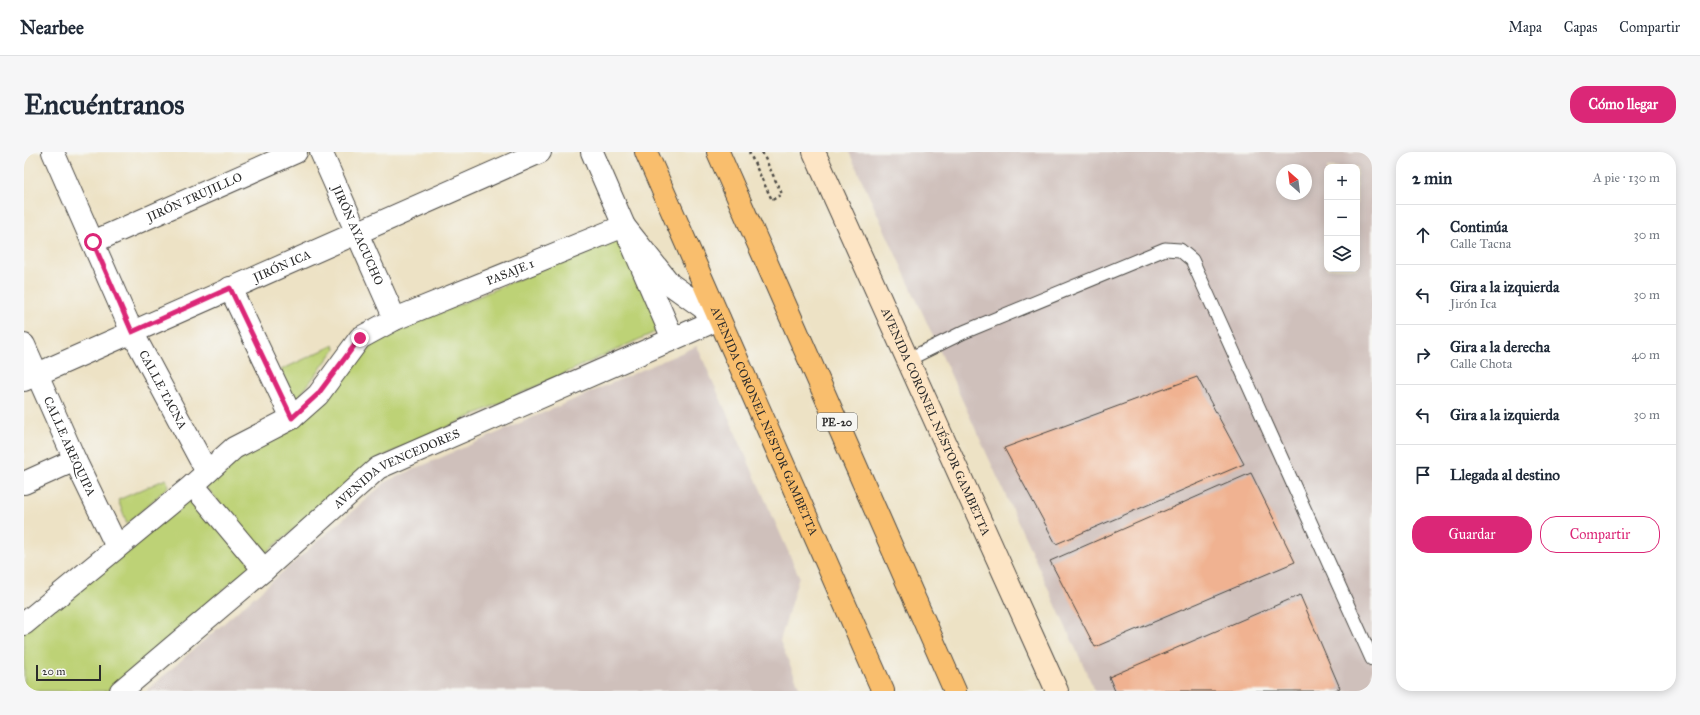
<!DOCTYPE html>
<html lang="es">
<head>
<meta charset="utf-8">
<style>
  :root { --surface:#fff; --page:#f6f6f7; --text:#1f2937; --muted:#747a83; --line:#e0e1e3; --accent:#db2777 }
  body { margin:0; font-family:"IM FELL Great Primer",serif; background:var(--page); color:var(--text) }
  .controls { position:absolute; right:12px; top:12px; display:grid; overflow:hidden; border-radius:8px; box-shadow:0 2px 10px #0003 }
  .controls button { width:36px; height:36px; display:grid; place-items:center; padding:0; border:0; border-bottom:1px solid var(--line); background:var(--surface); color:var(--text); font:20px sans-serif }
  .compass { position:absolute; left:1252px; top:12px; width:36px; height:36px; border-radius:50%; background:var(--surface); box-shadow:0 2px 10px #0003; rotate:332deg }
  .scale { position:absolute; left:12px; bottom:10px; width:65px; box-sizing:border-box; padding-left:4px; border:2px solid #2b2b2b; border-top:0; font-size:11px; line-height:14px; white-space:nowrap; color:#2b2b2b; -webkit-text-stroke:3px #f6f6f2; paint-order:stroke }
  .stop { position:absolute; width:12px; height:12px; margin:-9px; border:3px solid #db2777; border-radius:50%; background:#fff }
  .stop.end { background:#db2777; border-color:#fff; box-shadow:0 1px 4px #0008 }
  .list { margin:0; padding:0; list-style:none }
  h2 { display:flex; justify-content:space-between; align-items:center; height:52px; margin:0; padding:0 16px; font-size:17px }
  h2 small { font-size:13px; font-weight:400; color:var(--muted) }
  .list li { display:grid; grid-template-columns:26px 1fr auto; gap:12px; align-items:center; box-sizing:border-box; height:60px; padding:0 16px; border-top:1px solid var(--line) }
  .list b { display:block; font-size:15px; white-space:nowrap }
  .list p { margin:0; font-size:13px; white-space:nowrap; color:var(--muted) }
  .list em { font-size:13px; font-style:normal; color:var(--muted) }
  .actions { display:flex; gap:8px; padding:12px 16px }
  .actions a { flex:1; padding:9px 0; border:1px solid var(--accent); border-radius:16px; text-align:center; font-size:14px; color:var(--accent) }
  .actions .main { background:var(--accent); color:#fff }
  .icon { flex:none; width:22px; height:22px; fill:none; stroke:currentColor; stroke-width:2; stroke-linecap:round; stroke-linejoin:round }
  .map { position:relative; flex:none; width:1348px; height:539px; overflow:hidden; border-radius:16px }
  header { display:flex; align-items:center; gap:24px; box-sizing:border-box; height:56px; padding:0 20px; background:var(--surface); border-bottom:1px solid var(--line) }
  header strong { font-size:19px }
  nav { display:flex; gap:22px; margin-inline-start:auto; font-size:14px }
  .intro { display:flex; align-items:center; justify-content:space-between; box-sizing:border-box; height:96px; padding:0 24px }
  h1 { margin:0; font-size:28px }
  .button { padding:10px 18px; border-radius:16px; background:var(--accent); color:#fff; font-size:14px; font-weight:700 }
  main { display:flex; gap:24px; padding:0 24px }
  aside { flex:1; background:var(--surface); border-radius:16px; box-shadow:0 2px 10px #0003 }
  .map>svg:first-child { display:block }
</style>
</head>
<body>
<header>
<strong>Nearbee</strong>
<nav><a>Mapa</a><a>Capas</a><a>Compartir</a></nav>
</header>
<div class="intro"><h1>Encuéntranos</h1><a class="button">Cómo llegar</a></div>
<main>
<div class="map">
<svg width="1348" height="539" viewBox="0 0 1348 539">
  <rect width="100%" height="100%" fill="#f6f6f2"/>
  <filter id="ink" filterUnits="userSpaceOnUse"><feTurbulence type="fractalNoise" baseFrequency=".025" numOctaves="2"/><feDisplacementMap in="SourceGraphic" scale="8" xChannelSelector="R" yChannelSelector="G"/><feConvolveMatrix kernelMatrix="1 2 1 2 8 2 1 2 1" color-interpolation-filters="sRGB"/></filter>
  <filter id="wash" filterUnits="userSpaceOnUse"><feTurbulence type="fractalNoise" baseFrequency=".012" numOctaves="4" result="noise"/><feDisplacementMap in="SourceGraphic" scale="16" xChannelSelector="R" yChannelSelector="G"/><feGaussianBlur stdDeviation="0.9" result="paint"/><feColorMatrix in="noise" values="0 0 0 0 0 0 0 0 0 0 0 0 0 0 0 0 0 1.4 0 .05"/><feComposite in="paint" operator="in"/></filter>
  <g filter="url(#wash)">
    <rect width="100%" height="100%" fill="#ede2c5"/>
    <g fill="#cfc0bb" fill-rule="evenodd">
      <path d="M825,0H1348V539H1071ZM1303,15H1333V117H1303ZM1258,18H1282V42H1258Z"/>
      <polygon points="673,194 775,424 756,489 777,539 122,539 363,329"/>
    </g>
    <g fill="#bdd276" stroke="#747e50">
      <polygon points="595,84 640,176 351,308 242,401 179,332 339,194"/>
      <polygon points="310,193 311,197 271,250 257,218"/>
      <polygon points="142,327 145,334 103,372 94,348"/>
      <polygon points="166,344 230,411 83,539 0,539 0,478"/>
    </g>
    <g id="blocks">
      <g fill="#f0b291">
        <polygon points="1173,225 1220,312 1032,392 980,296"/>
        <polygon points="1227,321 1271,410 1071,495 1026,409"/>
        <polygon points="1276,443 1316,536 1309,539 1091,539 1085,525"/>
      </g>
    </g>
  </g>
  <g filter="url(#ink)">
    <use href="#blocks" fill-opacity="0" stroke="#484642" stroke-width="1"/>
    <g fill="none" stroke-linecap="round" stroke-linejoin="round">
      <defs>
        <polyline id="lane" points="883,208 940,180 1141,97 1156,98 1168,108 1348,507"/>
        <g id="street">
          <path id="s1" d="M29,0L108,180L183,320"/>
          <path id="s2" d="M297,0L371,167"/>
          <polyline points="568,0 649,187"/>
          <path id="s3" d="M69,90L272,0"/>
          <polyline points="206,136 268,266"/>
          <path id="s4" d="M0,193L51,308L93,395"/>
          <path id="s5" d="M0,228L516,0"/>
          <polyline points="0,331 51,308"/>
          <polyline points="169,333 240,418"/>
          <path id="s6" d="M0,472L169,333L210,296L268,266L294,243L336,186L371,167L600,74L646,132L695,167"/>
          <path id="s7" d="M97,539L240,418L354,316L695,167"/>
        </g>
        <g id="secondary">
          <path id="s8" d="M790,0L1033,539"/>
        </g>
        <g id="highway">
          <path id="s9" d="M622,0L859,539"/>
          <polyline points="694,0 931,539"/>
        </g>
      </defs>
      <use href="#lane" stroke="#484642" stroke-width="15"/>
      <use href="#street" stroke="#484642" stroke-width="24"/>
      <use href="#secondary" stroke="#484642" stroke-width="24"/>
      <use href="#highway" stroke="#484642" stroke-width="24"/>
      <polyline stroke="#484642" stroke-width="2.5" stroke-dasharray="3 3" stroke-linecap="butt" points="725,0 748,48 758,42 738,0"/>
      <use href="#lane" stroke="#fff" stroke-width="13"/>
      <use href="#street" stroke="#fff" stroke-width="22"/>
      <use href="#secondary" stroke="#fde5c5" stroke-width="22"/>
      <use href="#highway" stroke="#f9be6d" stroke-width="22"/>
    </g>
  </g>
  <g fill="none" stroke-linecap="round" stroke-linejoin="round" filter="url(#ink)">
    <polyline stroke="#db2777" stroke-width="5" points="69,90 108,180 206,136 268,266 294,242 336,186"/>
  </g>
  <g text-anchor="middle" stroke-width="3.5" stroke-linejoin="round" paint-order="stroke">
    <rect fill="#f6f6f2" stroke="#686867" stroke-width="1" x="793" y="261" width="40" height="18" rx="3"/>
    <g font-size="11" font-weight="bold" fill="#2b2b2b">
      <text x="813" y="274">PE-20</text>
    </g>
    <g font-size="12" fill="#2b2b2b" stroke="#f6f6f2">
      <text dy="4" stroke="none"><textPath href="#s3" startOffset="111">JIRÓN TRUJILLO</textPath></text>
      <text dy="4" stroke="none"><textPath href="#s2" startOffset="91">JIRÓN AYACUCHO</textPath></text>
      <text dy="4" stroke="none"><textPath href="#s5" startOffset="282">JIRÓN ICA</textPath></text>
      <text dy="4" stroke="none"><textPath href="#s6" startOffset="609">PASAJE 1</textPath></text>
      <text dy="4" stroke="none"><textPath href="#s1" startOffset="262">CALLE TACNA</textPath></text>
      <text dy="4" stroke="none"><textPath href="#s9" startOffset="294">AVENIDA CORONEL NESTOR GAMBETTA</textPath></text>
      <text dy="4" stroke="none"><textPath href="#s8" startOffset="296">AVENIDA CORONEL NÉSTOR GAMBETTA</textPath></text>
      <text dy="4" stroke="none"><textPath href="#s4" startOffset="111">CALLE AREQUIPA</textPath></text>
      <text dy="4" stroke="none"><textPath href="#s7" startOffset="356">AVENIDA VENCEDORES</textPath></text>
    </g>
  </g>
</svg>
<div class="controls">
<button>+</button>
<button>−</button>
<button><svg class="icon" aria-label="layers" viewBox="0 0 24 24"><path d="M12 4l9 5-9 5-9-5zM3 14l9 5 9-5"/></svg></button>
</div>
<svg class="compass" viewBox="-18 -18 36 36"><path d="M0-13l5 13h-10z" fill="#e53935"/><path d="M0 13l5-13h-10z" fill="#747a83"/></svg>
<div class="scale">20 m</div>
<div class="stop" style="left:69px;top:90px"></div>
<div class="stop end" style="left:336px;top:186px"></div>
</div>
<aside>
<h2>2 min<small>A pie · 130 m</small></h2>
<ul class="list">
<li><svg class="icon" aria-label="ahead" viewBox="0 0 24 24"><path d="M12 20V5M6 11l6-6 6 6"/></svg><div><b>Continúa</b><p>Calle Tacna</p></div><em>30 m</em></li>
<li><svg class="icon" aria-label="left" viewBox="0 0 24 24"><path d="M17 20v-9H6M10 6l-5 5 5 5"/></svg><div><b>Gira a la izquierda</b><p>Jirón Ica</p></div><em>30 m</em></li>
<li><svg class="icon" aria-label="right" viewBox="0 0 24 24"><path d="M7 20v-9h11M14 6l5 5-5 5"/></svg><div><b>Gira a la derecha</b><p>Calle Chota</p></div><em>40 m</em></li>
<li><svg class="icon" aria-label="left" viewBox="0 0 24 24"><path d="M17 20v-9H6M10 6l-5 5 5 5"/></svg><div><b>Gira a la izquierda</b></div><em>30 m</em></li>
<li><svg class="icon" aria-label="arrive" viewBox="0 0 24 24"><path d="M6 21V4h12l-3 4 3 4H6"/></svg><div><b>Llegada al destino</b></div></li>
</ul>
<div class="actions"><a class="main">Guardar</a><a>Compartir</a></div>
</aside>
</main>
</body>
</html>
